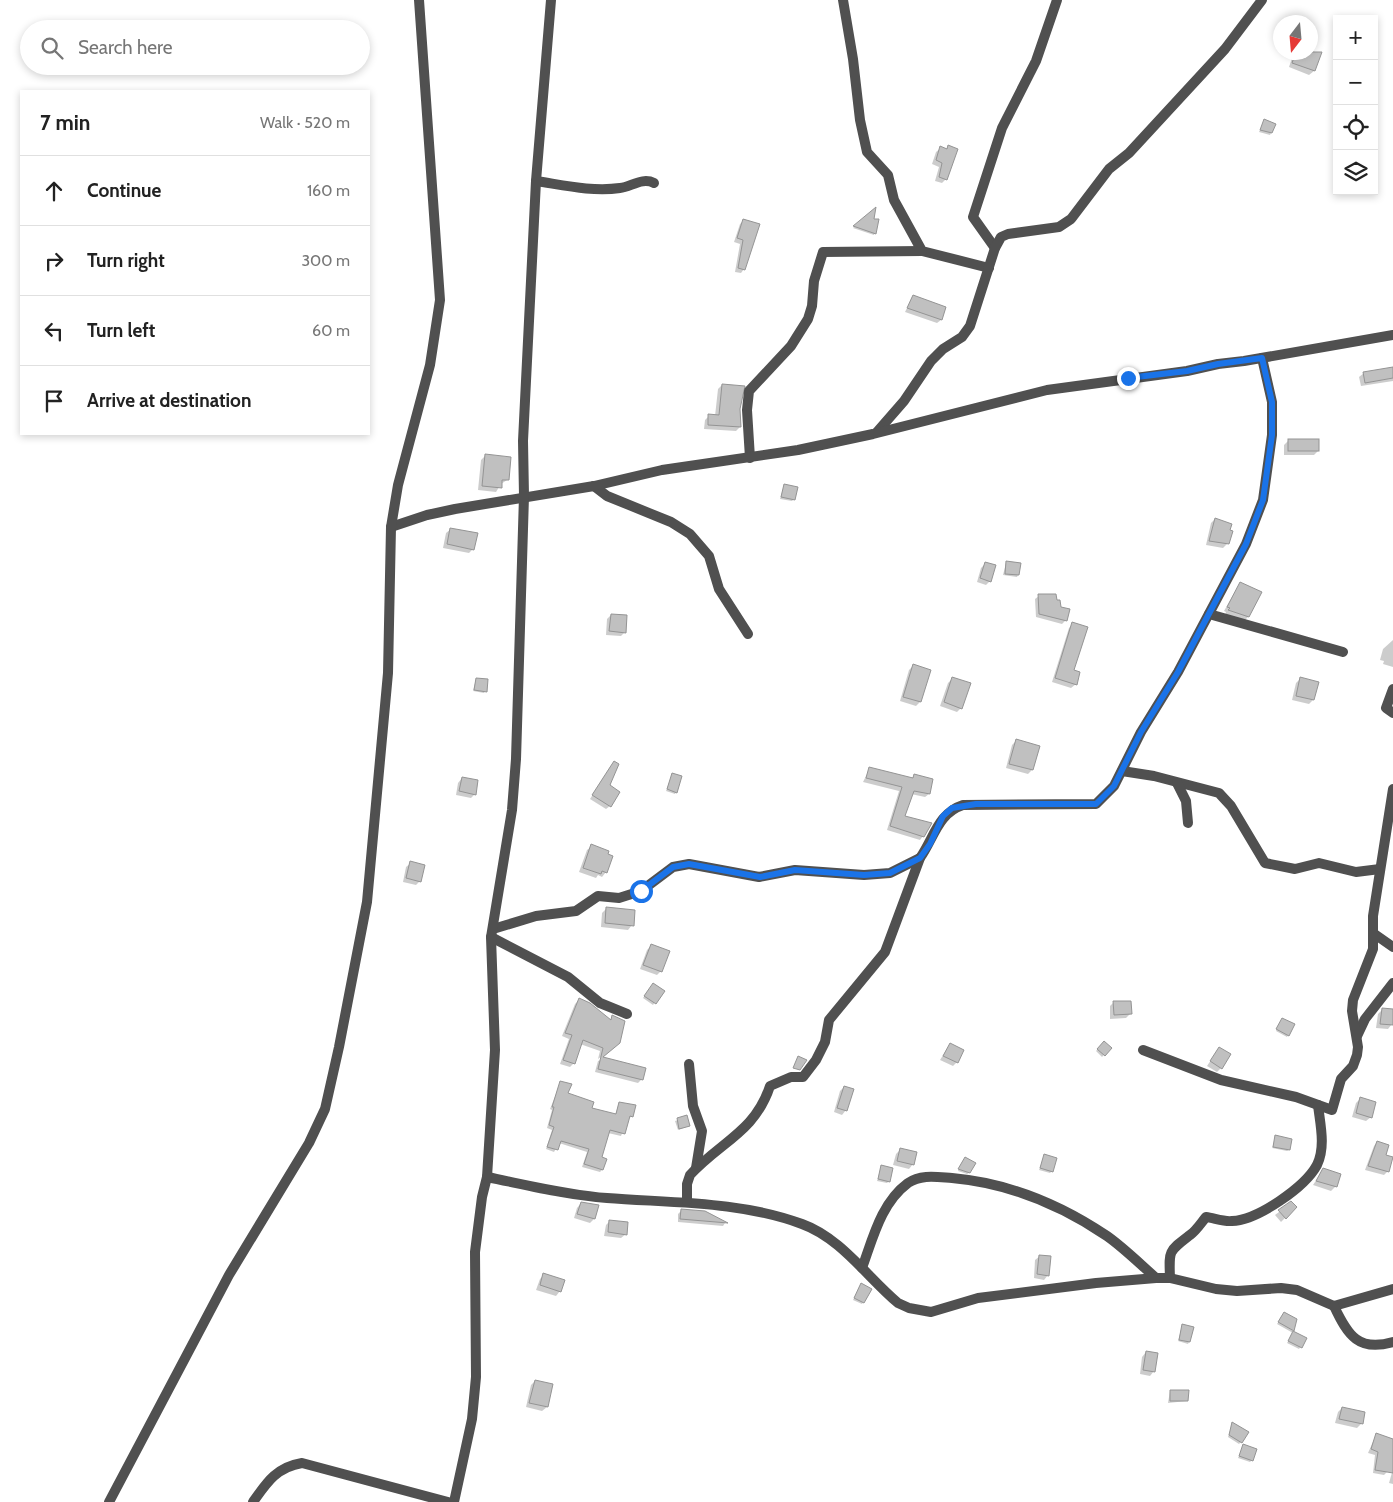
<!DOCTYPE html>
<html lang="en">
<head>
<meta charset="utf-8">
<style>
  :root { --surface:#fff; --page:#f6f6f6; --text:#222; --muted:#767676; --line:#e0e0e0 }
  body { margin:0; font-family:Cabin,sans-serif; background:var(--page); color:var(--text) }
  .controls { position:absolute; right:15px; top:15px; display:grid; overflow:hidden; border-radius:0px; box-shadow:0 2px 8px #0003 }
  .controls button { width:45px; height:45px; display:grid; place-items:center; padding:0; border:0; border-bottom:1px solid var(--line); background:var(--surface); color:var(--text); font:25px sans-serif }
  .compass { position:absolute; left:1273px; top:15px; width:45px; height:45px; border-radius:50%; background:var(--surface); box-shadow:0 2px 8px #0003; rotate:196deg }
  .stop { position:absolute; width:15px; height:15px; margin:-11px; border:4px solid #1a73e8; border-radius:50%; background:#fff }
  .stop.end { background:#1a73e8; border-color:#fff; box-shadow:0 1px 5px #0008 }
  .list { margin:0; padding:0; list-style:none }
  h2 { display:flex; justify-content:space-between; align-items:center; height:65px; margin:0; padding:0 20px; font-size:21px }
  h2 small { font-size:16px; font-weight:400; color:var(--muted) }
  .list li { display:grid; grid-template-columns:32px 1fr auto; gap:15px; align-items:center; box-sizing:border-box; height:70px; padding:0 20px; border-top:1px solid var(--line) }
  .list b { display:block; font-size:19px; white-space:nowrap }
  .list em { font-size:16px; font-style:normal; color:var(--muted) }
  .icon { flex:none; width:28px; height:28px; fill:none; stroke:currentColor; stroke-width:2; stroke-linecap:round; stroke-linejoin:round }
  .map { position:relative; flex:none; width:1393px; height:1502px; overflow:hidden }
  .search { position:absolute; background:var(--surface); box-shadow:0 2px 8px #0003; left:20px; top:20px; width:350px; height:55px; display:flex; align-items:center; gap:12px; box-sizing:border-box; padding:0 18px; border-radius:28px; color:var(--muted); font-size:19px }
  .panel { position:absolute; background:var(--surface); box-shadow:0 2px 8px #0003; left:20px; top:90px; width:350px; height:345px; border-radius:0px }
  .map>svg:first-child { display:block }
</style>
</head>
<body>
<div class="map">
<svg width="1393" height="1502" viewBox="0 0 1393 1502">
  <rect width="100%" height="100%" fill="#fff"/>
  <g fill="#0003">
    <polygon points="1310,50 1320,54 1314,71 1309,75 1289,67 1294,52 1310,52"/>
    <polygon points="1264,121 1271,133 1270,135 1259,132"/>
    <polygon points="948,147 946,179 942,183 935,181 939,167 932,164 936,152 941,148 945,150"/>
    <polygon points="874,210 873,220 878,220 874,235 853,228"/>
    <polygon points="743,221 744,269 741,273 735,272 740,244 734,242 740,224"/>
    <polygon points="913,296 944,308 941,320 937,323 905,312"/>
    <polygon points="1393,368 1393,381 1361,386 1359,377 1364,373"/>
    <polygon points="722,385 739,409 740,427 736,431 704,429 705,420 709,416 715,416 718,389"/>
    <polygon points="1288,441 1318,451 1314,455 1284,455 1284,445"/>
    <polygon points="486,455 507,480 501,484 496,492 478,490 481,460"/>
    <polygon points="784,485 794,499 792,501 780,499"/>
    <polygon points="1215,519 1227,544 1223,548 1206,545 1211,523"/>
    <polygon points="451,529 473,549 469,553 443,548 446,533"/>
    <polygon points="1006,563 1018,575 1017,577 1003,575"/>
    <polygon points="985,564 990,581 986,585 977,582 981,568"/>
    <polygon points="1240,583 1248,617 1244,621 1225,615 1226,612 1224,611"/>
    <polygon points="1039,596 1055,602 1066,620 1062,624 1036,617 1035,599"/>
    <polygon points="611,615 625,632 621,636 606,635 607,619"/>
    <polygon points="1073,624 1073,671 1076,684 1071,688 1052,682 1069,628"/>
    <polygon points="1393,640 1393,667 1383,664 1384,661 1380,660 1383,649"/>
    <polygon points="914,665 920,702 916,706 900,701 909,670"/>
    <polygon points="1301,678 1313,700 1309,704 1292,700 1296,683"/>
    <polygon points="476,679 485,691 484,693 473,691"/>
    <polygon points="952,679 961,708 957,712 940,706 948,683"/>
    <polygon points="1016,741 1038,747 1032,770 1028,774 1006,768 1012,745"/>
    <polygon points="611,766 610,806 606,809 590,799"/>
    <polygon points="870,768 911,779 914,776 929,794 925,797 911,794 903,817 923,836 920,840 887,830 899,791 863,782"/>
    <polygon points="672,774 676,792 675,794 666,791"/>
    <polygon points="462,778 475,794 471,798 456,795 458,783"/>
    <polygon points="592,846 606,872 602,877 598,875 596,878 579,872 587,850"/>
    <polygon points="411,863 420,881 416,885 403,882 406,867"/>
    <polygon points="607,908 632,925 628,930 601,927 602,913"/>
    <polygon points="652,945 661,971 657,975 640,969 647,950"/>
    <polygon points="652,986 663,991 653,1005 643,998"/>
    <polygon points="579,1000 609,1020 613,1017 617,1044 598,1059 600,1051 580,1044 574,1063 570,1067 560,1064 569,1039 562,1036 575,1004"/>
    <polygon points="1114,1002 1130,1014 1126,1018 1110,1019 1110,1006"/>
    <polygon points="1383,1009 1393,1010 1392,1024 1388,1029 1376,1028 1378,1014"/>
    <polygon points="1281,1021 1288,1035 1287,1037 1276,1031"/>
    <polygon points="1104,1042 1110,1048 1102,1057 1096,1051"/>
    <polygon points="950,1044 957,1062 953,1066 940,1060"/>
    <polygon points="1219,1048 1221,1068 1217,1072 1207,1066"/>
    <polygon points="603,1059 642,1079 638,1083 595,1072 598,1061"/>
    <polygon points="561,1082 567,1094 590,1109 615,1115 619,1103 632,1116 628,1119 621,1136 608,1133 600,1158 602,1170 600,1172 582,1167 587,1152 559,1143 554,1152 546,1149 552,1130 547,1128 552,1110 550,1109"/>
    <polygon points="844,1087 846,1110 842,1115 834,1112 840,1091"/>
    <polygon points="1360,1099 1371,1117 1366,1121 1352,1117 1356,1103"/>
    <polygon points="687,1117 689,1126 678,1130 675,1121"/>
    <polygon points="1276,1137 1289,1150 1287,1151 1272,1148"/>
    <polygon points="1377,1142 1388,1171 1384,1175 1365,1170 1374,1146"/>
    <polygon points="900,1150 913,1164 909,1169 893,1165 896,1154"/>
    <polygon points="1044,1156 1052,1171 1050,1173 1039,1170"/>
    <polygon points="963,1161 969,1173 967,1174 958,1171"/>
    <polygon points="881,1167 889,1181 887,1183 877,1181"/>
    <polygon points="1323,1170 1339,1175 1335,1187 1331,1191 1313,1185"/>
    <polygon points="581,1203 594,1219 590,1223 574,1218 577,1208"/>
    <polygon points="1291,1203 1296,1207 1281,1222 1275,1215"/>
    <polygon points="681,1211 704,1212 725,1223 723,1226 678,1222 678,1214"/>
    <polygon points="610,1221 626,1234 621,1238 604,1236 606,1225"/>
    <polygon points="1040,1256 1048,1275 1044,1280 1034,1278 1035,1260"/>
    <polygon points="544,1275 560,1291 556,1296 536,1290 540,1279"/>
    <polygon points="860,1286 870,1289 862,1304 853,1300"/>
    <polygon points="1283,1315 1296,1320 1292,1332 1306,1339 1299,1349 1287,1343 1293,1333 1277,1324"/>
    <polygon points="1182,1326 1189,1342 1188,1344 1178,1341"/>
    <polygon points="1146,1352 1154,1371 1150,1376 1140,1374 1142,1357"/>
    <polygon points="535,1381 547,1407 542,1411 526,1407 531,1385"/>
    <polygon points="1170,1391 1187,1401 1168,1403"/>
    <polygon points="1342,1408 1361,1424 1357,1428 1335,1423 1338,1412"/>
    <polygon points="1232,1424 1241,1442 1239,1444 1228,1437"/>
    <polygon points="1376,1435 1393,1440 1393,1454 1388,1471 1384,1475 1373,1473 1375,1455 1368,1453"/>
    <polygon points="1244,1445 1252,1460 1250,1462 1238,1458"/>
    <polygon points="1393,1469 1393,1484 1389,1483"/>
  </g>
  <g fill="#c0c0c0" stroke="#949494">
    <polygon points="1296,52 1322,52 1315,71 1292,63"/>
    <polygon points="1264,119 1276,124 1272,133 1260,130"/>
    <polygon points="948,145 958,149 947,180 939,177 942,163 936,160 940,146 947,149"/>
    <polygon points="876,207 874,219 879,219 876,234 853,226"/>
    <polygon points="743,219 760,224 745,270 738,268 743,240 737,238"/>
    <polygon points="913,295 946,307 942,320 907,308"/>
    <polygon points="1393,367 1393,378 1365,383 1363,372"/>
    <polygon points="722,384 745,386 740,409 741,427 708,425 708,414 719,415"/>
    <rect x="1288" y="439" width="31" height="12"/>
    <polygon points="485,454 511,457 509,480 502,480 502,488 482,486"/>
    <polygon points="784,484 798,487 795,500 781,497"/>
    <polygon points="1215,518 1232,524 1230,530 1233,531 1229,544 1209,541"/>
    <polygon points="450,528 478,533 474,550 447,544"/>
    <polygon points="1006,561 1021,563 1019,575 1005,574"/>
    <polygon points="985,562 996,565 991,582 980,578"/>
    <polygon points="1240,582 1262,592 1249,617 1228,610 1230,608 1227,607"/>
    <polygon points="1038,594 1056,594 1057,600 1060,600 1061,607 1070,609 1067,621 1039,614"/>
    <polygon points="611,614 627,615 626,633 609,631"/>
    <polygon points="1072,622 1088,627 1074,670 1080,672 1077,685 1055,678"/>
    <polygon points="913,664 931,670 921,702 903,697"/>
    <polygon points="952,677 971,683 962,709 944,702"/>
    <polygon points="1300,677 1319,682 1314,700 1296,696"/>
    <polygon points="476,678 488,679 487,692 474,690"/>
    <polygon points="1016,739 1040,746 1033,770 1009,764"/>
    <polygon points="614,761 619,764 610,785 620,792 611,807 592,795"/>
    <polygon points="869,767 913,778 914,774 933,779 930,794 914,791 905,816 932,823 924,837 890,826 902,787 866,778"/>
    <polygon points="672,773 682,776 677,793 667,789"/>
    <polygon points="462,777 478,780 476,795 459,791"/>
    <polygon points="591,844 609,851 608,854 613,856 607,873 602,871 601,874 583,868"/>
    <polygon points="410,861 425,865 421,882 406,878"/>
    <polygon points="606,907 635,910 634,926 605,923"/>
    <polygon points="651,944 670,951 662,972 643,965"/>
    <polygon points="653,983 665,991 656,1004 644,996"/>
    <polygon points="579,998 590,1003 611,1020 612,1015 625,1021 620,1043 603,1057 646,1068 643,1080 598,1069 603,1048 583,1040 575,1064 563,1060 572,1035 565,1033"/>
    <polygon points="1113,1001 1131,1001 1132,1014 1114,1015"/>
    <polygon points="1382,1008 1393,1009 1393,1025 1380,1024"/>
    <polygon points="1282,1018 1295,1024 1289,1036 1276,1029"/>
    <polygon points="1104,1041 1112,1048 1105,1056 1097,1049"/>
    <polygon points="950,1043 964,1050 958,1063 943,1056"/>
    <polygon points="1219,1047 1231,1054 1222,1069 1210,1061"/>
    <polygon points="798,1056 807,1060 800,1070 793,1068"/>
    <polygon points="560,1081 572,1084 568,1093 594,1102 592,1108 616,1114 619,1102 636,1105 633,1117 630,1116 625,1134 610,1130 602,1157 607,1159 603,1170 584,1164 589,1149 561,1141 558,1150 547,1147 554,1127 549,1125 554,1107 552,1107"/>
    <polygon points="844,1086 854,1089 847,1111 837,1108"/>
    <polygon points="1360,1097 1376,1102 1372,1118 1356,1113"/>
    <polygon points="687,1115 690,1126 679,1129 677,1118"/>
    <polygon points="1275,1135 1292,1139 1290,1150 1273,1147"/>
    <polygon points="1377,1141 1389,1145 1386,1155 1393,1157 1389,1172 1368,1166"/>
    <polygon points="900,1148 917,1152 914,1165 897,1161"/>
    <polygon points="1044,1154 1057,1158 1053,1172 1040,1168"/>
    <polygon points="965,1157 976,1163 970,1173 958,1169"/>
    <polygon points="881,1165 893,1168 890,1182 878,1179"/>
    <polygon points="1323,1168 1341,1174 1337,1187 1316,1181"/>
    <polygon points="1291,1201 1297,1207 1286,1219 1278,1210"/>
    <polygon points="581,1202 599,1205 595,1219 577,1214"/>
    <polygon points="681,1209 705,1211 728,1223 680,1219"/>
    <polygon points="609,1220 628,1222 627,1235 608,1232"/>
    <polygon points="1039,1255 1051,1256 1049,1276 1037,1274"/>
    <polygon points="543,1273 565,1280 561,1292 540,1285"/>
    <polygon points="861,1283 872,1289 864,1303 854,1298"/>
    <polygon points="1284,1312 1297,1319 1294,1331 1278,1322"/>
    <polygon points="1182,1324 1194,1327 1190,1342 1179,1340"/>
    <polygon points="1293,1331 1307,1338 1302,1348 1288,1341"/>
    <polygon points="1146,1351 1158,1353 1155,1372 1143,1370"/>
    <polygon points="535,1380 553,1384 548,1407 529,1403"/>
    <polygon points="1170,1390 1189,1390 1188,1401 1170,1401"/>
    <polygon points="1342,1407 1365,1412 1363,1424 1339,1419"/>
    <polygon points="1232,1422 1249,1432 1242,1443 1229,1435"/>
    <polygon points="1376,1433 1393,1439 1393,1473 1375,1470 1378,1452 1371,1449"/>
    <polygon points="1243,1444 1257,1449 1253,1461 1239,1456"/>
  </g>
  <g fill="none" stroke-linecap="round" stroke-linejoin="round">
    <g stroke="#505050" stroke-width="10">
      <polyline points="843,0 853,59 860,120 867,152 888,175 894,200 922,251 989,268"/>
      <path d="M536,181C563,185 592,192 620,188C631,187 642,177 654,183"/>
      <polyline points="995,248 973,217 1002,128 1036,61 1057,0"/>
      <polyline points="877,432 904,401 931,361 943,349 962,337 970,326 995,248 1001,237 1008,234 1059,227 1071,219 1109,169 1129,153 1225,49 1262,0"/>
      <polyline points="750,458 747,410 749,391 791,346 808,319 812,306 814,281 823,252 922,251"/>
      <polyline points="594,486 607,496 671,522 690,534 709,556 719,589 748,634"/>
      <polyline points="391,527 427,515 455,509 594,486 662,470 798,450 873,434 1047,390 1187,371 1218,364 1244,361 1393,335"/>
      <polyline points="1209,614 1343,652"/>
      <polyline points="1393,689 1386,708 1393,713"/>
      <polyline points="1122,771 1154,776 1219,793 1231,806 1265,863 1295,869 1319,863 1356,872 1380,869"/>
      <polyline points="1177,783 1186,801 1188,823"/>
      <polyline points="493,929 536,916 576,911 598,896 619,898 641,891 673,867 689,864 759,877 795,870 864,875 890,873 920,858"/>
      <polyline points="1373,933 1393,947"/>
      <polyline points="491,937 568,977 600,1003 627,1014"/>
      <polyline points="1357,1036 1365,1019 1393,983"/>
      <polyline points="1143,1050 1221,1080 1296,1097 1332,1110 1341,1079 1353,1066 1357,1055 1358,1047 1352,1011 1353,1000 1373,949 1373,916 1393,789"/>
      <polyline points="689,1064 693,1106 702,1131 696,1168"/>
      <path d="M487,1177C527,1185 567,1195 607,1198C672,1203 740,1201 802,1224C841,1238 867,1277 898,1303L909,1308L931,1312L978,1298L1096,1283L1156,1278H1170L1216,1289L1237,1291L1281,1288L1297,1290L1334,1306L1393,1289"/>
      <path d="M687,1201V1184L690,1175C720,1142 755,1132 770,1086L791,1077H803L816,1060L825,1042L829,1020L885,952L920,858C934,838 938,813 963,805L1096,804L1114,786L1141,732L1178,672L1246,544L1263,500L1272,435V402L1262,358"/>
      <path d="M862,1268C873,1238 881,1203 908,1183C921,1174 937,1177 952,1178C1008,1183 1061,1205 1107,1236C1124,1248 1140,1264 1156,1278"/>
      <path d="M1170,1278C1169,1250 1168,1252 1190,1235C1196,1231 1201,1223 1206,1217C1214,1218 1224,1222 1232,1221C1258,1220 1305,1187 1317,1165C1326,1147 1320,1123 1318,1105"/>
      <path d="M1334,1306C1348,1336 1359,1352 1393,1342"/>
      <polyline points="109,1502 229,1275 309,1143 325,1109 339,1047 367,902 388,673 391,527 398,485 430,365 440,300 419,0"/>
      <path d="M253,1502C267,1482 277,1467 302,1463L448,1502"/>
      <polyline points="454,1502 472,1419 476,1377 475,1252 482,1197 487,1177 495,1050 491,937 512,810 516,759 524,496 523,441 536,181 551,0"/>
    </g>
  </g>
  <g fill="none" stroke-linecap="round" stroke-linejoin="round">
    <polyline stroke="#1a73e8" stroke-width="6" points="641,891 673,867 689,864 760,877 795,870 864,875 890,873 920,858 930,844 943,816 952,808 976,804 1096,804 1114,786 1141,732 1178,672 1246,544 1263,500 1272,435 1272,402 1262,358 1218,364 1187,371 1128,378"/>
  </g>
</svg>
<div class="controls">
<button>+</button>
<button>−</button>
<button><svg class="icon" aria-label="locate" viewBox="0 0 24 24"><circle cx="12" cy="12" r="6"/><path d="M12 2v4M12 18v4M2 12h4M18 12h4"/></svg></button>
<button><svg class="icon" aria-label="layers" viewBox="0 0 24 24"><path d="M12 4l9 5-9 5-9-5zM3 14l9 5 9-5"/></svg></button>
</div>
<svg class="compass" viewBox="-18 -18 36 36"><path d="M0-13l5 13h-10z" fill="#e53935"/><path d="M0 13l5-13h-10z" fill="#767676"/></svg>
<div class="stop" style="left:641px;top:891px"></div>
<div class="stop end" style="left:1128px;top:378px"></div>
<div class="search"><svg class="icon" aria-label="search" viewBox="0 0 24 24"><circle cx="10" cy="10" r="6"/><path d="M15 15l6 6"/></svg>Search here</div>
<section class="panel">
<h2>7 min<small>Walk · 520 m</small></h2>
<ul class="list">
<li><svg class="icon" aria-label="ahead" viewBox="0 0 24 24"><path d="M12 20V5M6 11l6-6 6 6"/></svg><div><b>Continue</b></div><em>160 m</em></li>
<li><svg class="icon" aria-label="right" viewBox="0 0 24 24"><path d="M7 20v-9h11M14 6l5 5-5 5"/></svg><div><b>Turn right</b></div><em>300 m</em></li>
<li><svg class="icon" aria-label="left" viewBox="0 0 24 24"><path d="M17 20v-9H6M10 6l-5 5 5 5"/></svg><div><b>Turn left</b></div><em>60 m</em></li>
<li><svg class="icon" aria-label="arrive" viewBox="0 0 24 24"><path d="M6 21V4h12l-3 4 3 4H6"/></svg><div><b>Arrive at destination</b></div></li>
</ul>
</section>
</div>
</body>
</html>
